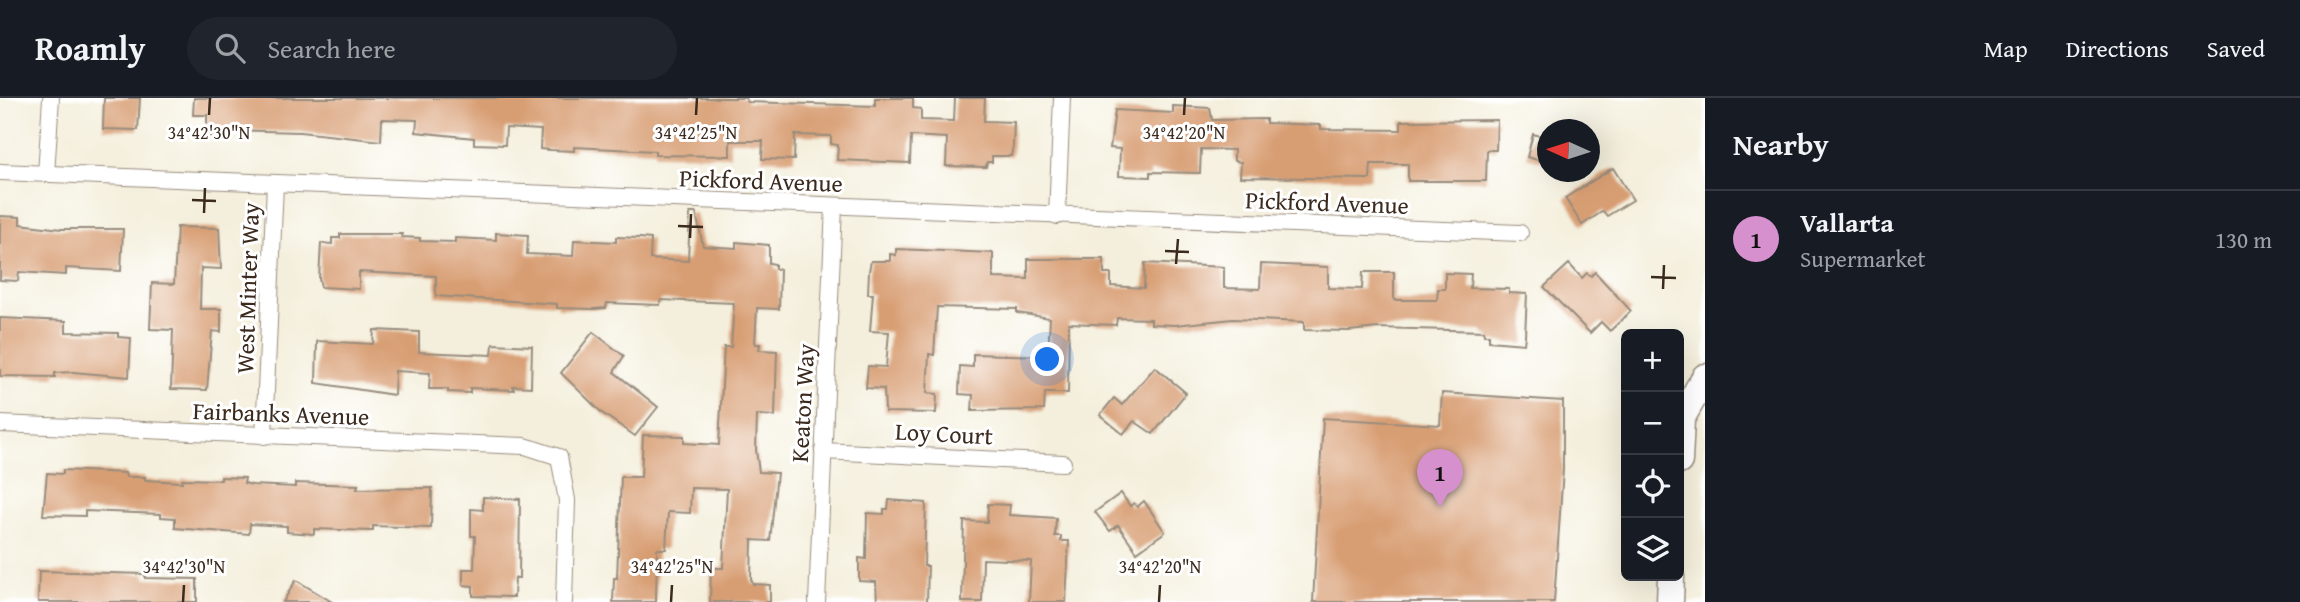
<!DOCTYPE html>
<html lang="en">
<head>
<meta charset="utf-8">
<style>
  :root { --surface:#171b24; --page:#20242c; --text:#f1f3f6; --muted:#9ea1a6; --line:#363941; --accent:#d690ce }
  body { margin:0; font-family:"Gentium Book Plus",serif; background:var(--page); color:var(--text) }
  .controls { position:absolute; right:21px; bottom:21px; display:grid; overflow:hidden; border-radius:10px; box-shadow:0 7px 28px #0002 }
  .controls button { width:63px; height:63px; display:grid; place-items:center; padding:0; border:0; border-bottom:2px solid var(--line); background:var(--surface); color:var(--text); font:35px sans-serif }
  .compass { position:absolute; left:1537px; top:21px; width:63px; height:63px; border-radius:50%; background:var(--surface); box-shadow:0 7px 28px #0002; rotate:273deg }
  .you { position:absolute; left:1048px; top:262px; width:24px; height:24px; margin:-18px; border:5px solid #fff; border-radius:50%; background:#1a73e8; box-shadow:0 0 0 10px #1a73e833 }
  .badge { display:grid; place-items:center; width:46px; height:46px; border-radius:50%; background:var(--accent); color:#111; font-size:23px; font-weight:700 }
  .pin { position:absolute; translate:-50% -58px; filter:drop-shadow(0 2px 4px #0008) }
  .pin::after { content:''; position:absolute; top:37px; width:24px; height:21px; background:inherit; clip-path:polygon(0 0,100% 0,50% 100%) }
  .list { margin:0; padding:0; list-style:none }
  h2 { display:flex; justify-content:space-between; align-items:center; height:91px; margin:0; padding:0 28px; font-size:30px }
  h2 small { font-size:23px; font-weight:400; color:var(--muted) }
  .list li { display:grid; grid-template-columns:46px 1fr auto; gap:21px; align-items:center; box-sizing:border-box; height:98px; padding:0 28px; border-top:2px solid var(--line) }
  .list b { display:block; font-size:26px; white-space:nowrap }
  .list p { margin:0; font-size:23px; white-space:nowrap; color:var(--muted) }
  .list em { font-size:23px; font-style:normal; color:var(--muted) }
  .icon { flex:none; width:38px; height:38px; fill:none; stroke:currentColor; stroke-width:2; stroke-linecap:round; stroke-linejoin:round }
  .map { position:relative; flex:none; width:1705px; height:504px; overflow:hidden }
  header { display:flex; align-items:center; gap:42px; box-sizing:border-box; height:98px; padding:0 35px; background:var(--surface); border-bottom:2px solid var(--line) }
  header strong { font-size:33px }
  nav { display:flex; gap:38px; margin-inline-start:auto; font-size:24px }
  .search { width:490px; height:63px; background:var(--page); display:flex; align-items:center; gap:18px; box-sizing:border-box; padding:0 24px; border-radius:38px; color:var(--muted); font-size:26px }
  main { display:flex }
  aside { flex:1; background:var(--surface) }
  .map>svg:first-child { display:block }
</style>
</head>
<body>
<header>
<strong>Roamly</strong>
<div class="search"><svg class="icon" aria-label="search" viewBox="0 0 24 24"><circle cx="10" cy="10" r="6"/><path d="M15 15l6 6"/></svg>Search here</div>
<nav><a>Map</a><a>Directions</a><a>Saved</a></nav>
</header>
<main>
<div class="map">
<svg width="1705" height="504" viewBox="0 0 1705 504">
  <rect width="100%" height="100%" fill="#fff"/>
  <filter id="ink" filterUnits="userSpaceOnUse"><feTurbulence type="fractalNoise" baseFrequency=".0143" numOctaves="2"/><feDisplacementMap in="SourceGraphic" scale="14" xChannelSelector="R" yChannelSelector="G"/><feConvolveMatrix kernelMatrix="1 2 1 2 8 2 1 2 1" color-interpolation-filters="sRGB"/></filter>
  <filter id="wash" filterUnits="userSpaceOnUse"><feTurbulence type="fractalNoise" baseFrequency=".00686" numOctaves="4" result="noise"/><feDisplacementMap in="SourceGraphic" scale="28" xChannelSelector="R" yChannelSelector="G"/><feGaussianBlur stdDeviation="1.57" result="paint"/><feColorMatrix in="noise" values="0 0 0 0 0 0 0 0 0 0 0 0 0 0 0 0 0 1.4 0 .05"/><feComposite in="paint" operator="in"/></filter>
  <g filter="url(#wash)">
    <rect width="100%" height="100%" fill="#f4efdc"/>
    <g id="blocks">
      <g fill="#d89e73">
        <polygon points="104,0 140,0 138,32 103,31"/>
        <polygon points="194,0 746,0 747,4 875,8 875,0 913,0 913,10 921,11 921,22 954,23 955,0 985,0 984,23 1014,24 1013,48 1011,58 992,58 992,64 987,64 986,69 946,68 947,40 911,38 910,65 837,62 838,47 831,46 831,38 795,37 794,62 762,61 763,43 730,43 730,58 655,57 655,53 574,49 574,53 551,52 540,51 541,32 506,30 505,47 474,46 474,40 416,34 417,22 382,21 381,43 300,34 230,32 229,39 207,38 207,17 193,17"/>
        <polygon points="1173,8 1210,10 1212,22 1266,21 1266,25 1321,27 1321,31 1401,32 1401,23 1497,22 1496,52 1487,52 1486,83 1408,83 1408,66 1371,66 1370,81 1240,79 1241,64 1234,63 1234,52 1201,51 1200,75 1150,74 1150,79 1119,78 1120,51 1110,50 1115,12 1173,15"/>
        <polygon points="1533,36 1548,40 1548,65 1527,59"/>
        <polygon points="1613,70 1633,102 1607,118 1603,113 1582,127 1565,100"/>
        <polygon points="690,115 696,115 703,148 736,150 736,144 769,147 769,165 775,166 775,171 780,171 779,211 757,210 755,246 760,246 759,252 777,253 775,318 757,317 756,352 759,374 777,375 770,443 752,442 751,481 753,486 770,487 770,504 710,504 711,470 723,470 727,391 691,390 690,415 668,414 666,451 657,451 656,504 613,504 614,480 617,480 621,379 641,379 643,337 684,338 684,345 719,347 724,249 731,249 734,205 661,202 660,207 607,205 606,210 594,211 557,210 557,206 436,198 436,178 359,174 359,191 321,189 319,181 321,145 332,146 332,140 340,140 340,136 402,136 402,139 420,140 420,143 455,144 455,140 496,142 496,135 528,137 527,156 573,158 574,142 616,144 616,139 640,140 651,141 650,161 688,163"/>
        <polygon points="0,118 20,119 20,126 61,131 123,131 121,173 66,170 66,177 19,174 18,183 0,182"/>
        <polygon points="177,129 219,130 221,171 201,170 200,211 221,211 221,234 212,233 207,292 171,291 173,232 150,231 152,185 174,186"/>
        <polygon points="896,151 993,155 993,180 1028,181 1028,161 1104,161 1104,176 1111,176 1111,188 1144,190 1145,165 1224,169 1224,190 1260,191 1261,166 1328,169 1328,190 1362,191 1363,174 1394,174 1394,202 1437,202 1438,191 1445,191 1445,175 1471,176 1470,190 1509,191 1509,195 1527,196 1525,238 1524,246 1489,243 1489,237 1484,237 1484,233 1378,230 1349,233 1304,232 1304,224 1233,221 1175,227 1151,226 1151,221 1117,220 1116,227 1069,225 1068,295 1045,295 1044,312 972,313 973,297 959,296 960,268 973,269 973,256 1048,258 1050,220 1017,215 1017,211 937,209 934,257 929,256 927,295 937,296 936,315 885,314 884,291 866,290 868,268 886,269 889,234 870,233 873,196 868,196 869,173 871,163 890,163 890,156 896,157"/>
        <polygon points="1569,166 1582,180 1587,175 1591,178 1595,174 1631,213 1610,233 1601,224 1590,235 1544,189"/>
        <polygon points="0,220 66,223 66,234 118,235 118,239 131,240 129,279 73,274 55,275 55,279 0,278"/>
        <polygon points="374,232 419,234 419,254 492,257 493,246 532,248 531,289 513,288 514,292 470,290 470,295 448,294 448,291 429,291 430,275 395,273 394,297 316,285 317,243 373,246"/>
        <polygon points="593,234 624,258 614,274 658,309 635,338 602,315 561,275"/>
        <polygon points="1155,269 1186,295 1153,336 1134,323 1123,336 1100,317 1114,300 1122,307"/>
        <polygon points="1442,295 1563,303 1563,371 1554,504 1313,504 1323,320 1440,327"/>
        <polygon points="63,372 125,375 126,379 145,379 145,382 182,384 182,381 221,382 221,379 245,380 244,385 252,387 295,389 295,385 358,387 357,391 432,390 431,430 373,428 373,433 314,431 314,436 287,434 287,428 250,426 249,436 175,430 175,420 161,419 161,416 85,413 85,418 43,417 47,375 63,376"/>
        <polygon points="1121,395 1130,408 1134,405 1137,409 1144,403 1165,434 1137,454 1118,427 1110,433 1095,414"/>
        <polygon points="483,399 520,401 519,480 515,480 514,499 473,498 473,488 463,487 463,471 474,471 475,438 471,438 471,411 483,412"/>
        <polygon points="889,402 926,405 924,468 928,468 927,504 877,504 876,484 859,483 859,460 866,461 867,415 884,416 884,411 888,411"/>
        <polygon points="988,406 1010,407 1009,417 1056,420 1055,438 1061,438 1061,443 1069,443 1066,504 1029,504 1031,463 983,461 982,504 962,504 964,423 987,424"/>
        <polygon points="39,473 145,476 145,480 197,481 197,504 38,504"/>
        <polygon points="296,482 332,504 283,504"/>
      </g>
    </g>
  </g>
  <g filter="url(#ink)">
    <use href="#blocks" fill-opacity="0" stroke="#988c7d" stroke-width="2"/>
    <g fill="none" stroke-linecap="round" stroke-linejoin="round">
      <defs>
        <g id="minor">
          <polyline points="0,74 1520,135"/>
          <polyline points="46,76 51,0"/>
          <polyline points="1057,118 1062,0"/>
          <polyline points="0,326 525,348 559,359 567,402 564,504"/>
          <polyline points="264,338 275,86"/>
          <polyline points="823,353 1063,365"/>
          <polyline points="817,504 834,108"/>
        </g>
        <g id="primary">
          <polyline points="1679,363 1681,321 1705,279"/>
          <polyline points="1670,504 1671,478"/>
        </g>
      </defs>
      <use href="#minor" stroke="#988c7d" stroke-width="18"/>
      <use href="#primary" stroke="#988c7d" stroke-width="29"/>
      <use href="#minor" stroke="#fff" stroke-width="16"/>
      <use href="#primary" stroke="#fff" stroke-width="26"/>
    </g>
  </g>
  <path fill="none" stroke="#3b2a1e" stroke-width="2.5" d="M209,17L210,0M696,17L697,0M1184,17L1185,0M192,102L216,103M204,115L205,90M678,128L703,129M690,140L691,116M1165,153L1189,154M1176,166L1178,141M1651,179L1676,180M1663,191L1664,167M183,504L184,487M671,504L672,487M1159,504L1160,487"/>
  <g text-anchor="middle" stroke-width="6" stroke-linejoin="round" paint-order="stroke">
    <g font-size="24" fill="#3b2a1e" stroke="#fff">
      <text transform="translate(761 83) rotate(2)" y="8">Pickford Avenue</text>
      <text transform="translate(1327 105) rotate(2)" y="8">Pickford Avenue</text>
      <text transform="translate(248 190) rotate(-88)" y="8">West Minter Way</text>
      <text transform="translate(803 305) rotate(-87)" y="8">Keaton Way</text>
      <text transform="translate(281 316) rotate(2)" y="8">Fairbanks Avenue</text>
      <text transform="translate(944 336) rotate(3)" y="8">Loy Court</text>
    </g>
  </g>
  <g font-size="18" text-anchor="middle" fill="#3b2a1e" stroke="#fff" stroke-width="6" stroke-linejoin="round" paint-order="stroke">
    <text x="209" y="41">34°42'30"N</text>
    <text x="696" y="41">34°42'25"N</text>
    <text x="1184" y="41">34°42'20"N</text>
    <text x="184" y="475">34°42'30"N</text>
    <text x="672" y="475">34°42'25"N</text>
    <text x="1160" y="475">34°42'20"N</text>
  </g>
</svg>
<div class="controls">
<button>+</button>
<button>−</button>
<button><svg class="icon" aria-label="locate" viewBox="0 0 24 24"><circle cx="12" cy="12" r="6"/><path d="M12 2v4M12 18v4M2 12h4M18 12h4"/></svg></button>
<button><svg class="icon" aria-label="layers" viewBox="0 0 24 24"><path d="M12 4l9 5-9 5-9-5zM3 14l9 5 9-5"/></svg></button>
</div>
<svg class="compass" viewBox="-18 -18 36 36"><path d="M0-13l5 13h-10z" fill="#e53935"/><path d="M0 13l5-13h-10z" fill="#9ea1a6"/></svg>
<div class="you"></div>
<div class="pin badge" style="left:1440px;top:409px">1</div>
</div>
<aside>
<h2>Nearby<small></small></h2>
<ul class="list">
<li><span class="badge">1</span><div><b>Vallarta</b><p>Supermarket</p></div><em>130 m</em></li>
</ul>
</aside>
</main>
</body>
</html>
